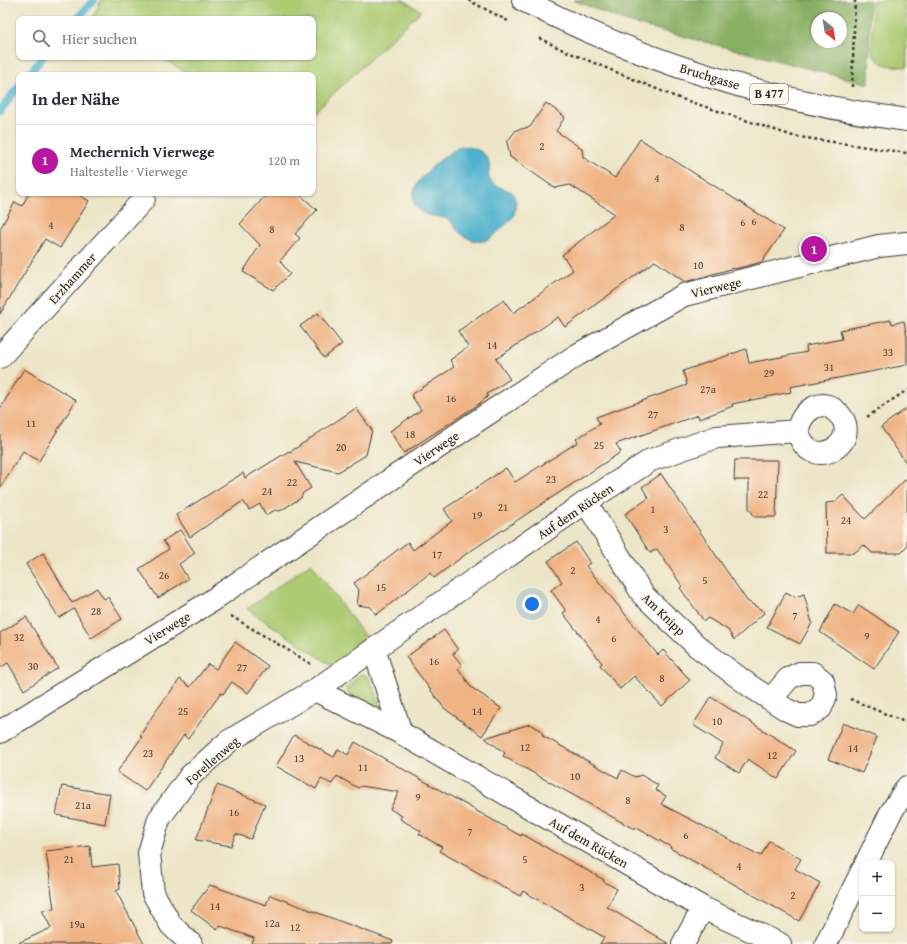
<!DOCTYPE html>
<html lang="de">
<head>
<meta charset="utf-8">
<style>
  :root { --surface:#fff; --page:#f2f2f3; --text:#2b2b33; --muted:#7c7c81; --line:#e1e1e2; --accent:#b5179e }
  body { margin:0; font-family:"Gentium Book Plus",serif; background:var(--page); color:var(--text) }
  .controls { position:absolute; right:12px; bottom:12px; display:grid; overflow:hidden; border-radius:8px; box-shadow:0 1px 3px #0004 }
  .controls button { width:36px; height:36px; display:grid; place-items:center; padding:0; border:0; border-bottom:1px solid var(--line); background:var(--surface); color:var(--text); font:20px sans-serif }
  .compass { position:absolute; left:811px; top:12px; width:36px; height:36px; border-radius:50%; background:var(--surface); box-shadow:0 1px 3px #0004; rotate:150deg }
  .you { position:absolute; left:532px; top:604px; width:14px; height:14px; margin:-10px; border:3px solid #fff; border-radius:50%; background:#1a73e8; box-shadow:0 0 0 6px #1a73e833 }
  .badge { display:grid; place-items:center; width:26px; height:26px; border-radius:50%; background:var(--accent); color:#fff; font-size:13px; font-weight:700 }
  .pin { position:absolute; translate:-50% -50%; border:2px solid #fff; box-shadow:0 1px 4px #0006 }
  .list { margin:0; padding:0; list-style:none }
  h2 { display:flex; justify-content:space-between; align-items:center; height:52px; margin:0; padding:0 16px; font-size:17px }
  h2 small { font-size:13px; font-weight:400; color:var(--muted) }
  .list li { display:grid; grid-template-columns:26px 1fr auto; gap:12px; align-items:center; box-sizing:border-box; height:72px; padding:0 16px; border-top:1px solid var(--line) }
  .list b { display:block; font-size:15px; white-space:nowrap }
  .list p { margin:0; font-size:13px; white-space:nowrap; color:var(--muted) }
  .list em { font-size:13px; font-style:normal; color:var(--muted) }
  .icon { flex:none; width:22px; height:22px; fill:none; stroke:currentColor; stroke-width:2; stroke-linecap:round; stroke-linejoin:round }
  .map { position:relative; flex:none; width:907px; height:944px; overflow:hidden }
  .search { position:absolute; background:var(--surface); box-shadow:0 1px 3px #0004; left:16px; top:16px; width:300px; height:44px; display:flex; align-items:center; gap:10px; box-sizing:border-box; padding:0 14px; border-radius:8px; color:var(--muted); font-size:15px }
  .panel { position:absolute; background:var(--surface); box-shadow:0 1px 3px #0004; left:16px; top:72px; width:300px; height:124px; border-radius:8px }
  .map>svg:first-child { display:block }
</style>
</head>
<body>
<div class="map">
<svg width="907" height="944" viewBox="0 0 907 944">
  <rect width="100%" height="100%" fill="#fbf7ec"/>
  <filter id="ink" filterUnits="userSpaceOnUse"><feTurbulence type="fractalNoise" baseFrequency=".025" numOctaves="2"/><feDisplacementMap in="SourceGraphic" scale="8" xChannelSelector="R" yChannelSelector="G"/><feConvolveMatrix kernelMatrix="1 2 1 2 8 2 1 2 1" color-interpolation-filters="sRGB"/></filter>
  <filter id="wash" filterUnits="userSpaceOnUse"><feTurbulence type="fractalNoise" baseFrequency=".012" numOctaves="4" result="noise"/><feDisplacementMap in="SourceGraphic" scale="16" xChannelSelector="R" yChannelSelector="G"/><feGaussianBlur stdDeviation="0.9" result="paint"/><feColorMatrix in="noise" values="0 0 0 0 0 0 0 0 0 0 0 0 0 0 0 0 0 1.4 0 .05"/><feComposite in="paint" operator="in"/></filter>
  <g filter="url(#wash)">
    <rect width="100%" height="100%" fill="#ece5c7"/>
    <g fill="#accb73" stroke="#647448">
      <polygon points="101,0 403,0 421,11 313,113 313,75 190,75 160,57 313,57 313,19 96,19 93,17"/>
      <path d="M873,0H907V67C892,66 879,67 872,52Z"/>
      <polygon points="311,563 369,642 334,667 247,609"/>
      <polygon points="360,674 367,675 369,678 382,707 378,710 349,694 346,688"/>
    </g>
    <path fill="#89af65" stroke="#526640" fill-rule="evenodd" d="M573,0H870L869,84L627,22ZM817,18H841V42H817Z"/>
    <path fill="#4db0cc" stroke="#346674" d="M461,146C472,147 486,150 489,163C490,168 488,174 489,179L495,185L512,192L516,201L514,216C508,222 494,237 487,240C476,244 463,237 456,229C454,226 452,222 449,220C440,215 428,218 420,211C395,190 444,156 461,146Z"/>
    <g fill="none" stroke-linecap="round" stroke-linejoin="round">
      <g stroke="#4db0cc" stroke-width="8">
        <polyline points="77,19 94,0"/>
        <polyline points="28,75 43,57"/>
        <polyline points="0,111 19,86"/>
      </g>
    </g>
    <g id="blocks">
      <g fill="#f0b384">
        <polygon points="546,103 565,117 556,131 582,149 583,157 615,178 640,139 784,230 762,262 735,269 734,268 685,282 655,261 565,327 558,317 496,359 510,379 487,394 488,396 479,404 404,453 390,431 421,410 411,395 454,367 450,360 468,347 458,331 504,300 513,313 573,270 562,255 615,214 570,185 555,188 510,157 507,142 516,130 530,127"/>
        <polygon points="29,193 76,193 89,201 60,248 45,239 0,314 0,229 15,202 22,206"/>
        <polygon points="268,193 298,193 317,210 295,234 300,238 280,261 290,274 273,290 243,272 260,245 240,224"/>
        <polygon points="318,313 342,344 324,358 300,326"/>
        <polygon points="891,320 892,324 904,321 907,337 907,365 790,387 791,392 732,404 733,406 699,419 698,415 616,444 621,452 466,554 434,578 430,573 376,615 371,607 357,605 359,590 354,583 408,542 413,550 452,521 444,509 506,468 515,482 578,442 576,439 600,424 596,417 687,385 683,371 746,349 749,363 807,352 806,346 842,339 840,330"/>
        <polygon points="24,369 76,400 39,461 23,451 0,488 0,409"/>
        <polygon points="356,408 372,430 366,455 338,472 295,462 311,488 303,493 301,498 280,511 275,510 266,515 260,504 249,510 243,501 190,537 176,515 243,473 245,478 289,451 290,452"/>
        <polygon points="907,408 907,464 881,427"/>
        <polygon points="735,460 778,460 776,517 755,517 749,508 749,480 734,480"/>
        <polygon points="661,474 747,601 765,612 734,640 728,630 708,618 704,621 680,588 682,586 657,549 650,553 625,514 649,498 642,487"/>
        <polygon points="907,478 907,547 901,553 872,553 864,545 854,553 827,553 826,503 835,502 843,495 865,519"/>
        <polygon points="180,530 195,553 179,564 188,579 158,598 139,569 169,549 163,541"/>
        <polygon points="576,542 590,563 586,566 658,655 663,650 690,680 662,706 634,676 620,689 600,665 602,663 563,613 566,611 551,590 562,582 548,561"/>
        <polygon points="43,553 72,603 97,588 104,599 108,597 122,619 91,638 74,609 59,618 26,564"/>
        <polygon points="786,592 795,597 804,594 812,623 800,644 767,627"/>
        <polygon points="835,604 853,614 859,605 899,632 874,669 820,632"/>
        <polygon points="26,617 58,668 24,690 8,663 0,668 0,633"/>
        <polygon points="444,630 458,650 453,654 462,665 458,668 471,687 501,708 482,736 444,708 406,657"/>
        <polygon points="235,642 268,666 248,693 232,682 223,694 221,693 188,739 184,735 145,791 117,772 142,737 140,736 153,715 180,679 190,687 208,664 216,669"/>
        <polygon points="711,697 796,751 778,779 748,759 739,773 715,758 723,744 693,725"/>
        <polygon points="843,723 877,737 862,773 828,759"/>
        <polygon points="530,724 541,730 543,736 618,778 622,770 635,777 641,775 658,785 655,790 666,796 661,804 761,856 769,841 801,859 795,869 820,883 799,921 670,848 671,847 635,827 634,829 503,756 505,753 485,738"/>
        <polygon points="294,735 334,757 338,749 348,755 355,742 521,836 522,834 604,880 603,881 617,889 607,907 669,944 600,944 604,937 523,891 520,896 439,851 442,847 419,834 421,831 400,819 402,816 390,809 399,792 361,786 358,788 337,776 332,784 321,779 316,789 276,766"/>
        <polygon points="217,785 265,804 251,839 236,834 231,846 196,840"/>
        <polygon points="62,786 110,794 105,824 56,815"/>
        <polygon points="90,846 92,867 118,864 120,889 116,891 144,944 16,944 51,928 42,910 54,909 46,851"/>
        <polygon points="210,885 266,905 270,895 393,941 392,944 252,944 254,938 220,926 217,930 191,910"/>
      </g>
    </g>
  </g>
  <g filter="url(#ink)">
    <use href="#blocks" fill-opacity="0" stroke="#3b3a36" stroke-width="1"/>
    <g fill="none" stroke-linecap="round" stroke-linejoin="round">
      <defs>
        <g id="street">
          <polyline points="0,357 144,199"/>
          <polyline points="586,502 643,595 698,647 750,686 787,710 798,715 810,715 821,708 826,695 823,681 813,673 800,673 789,678 771,699"/>
          <polyline points="374,649 401,733"/>
          <polyline points="315,690 401,733 703,908 780,944"/>
          <polyline points="0,732 208,603 474,423 577,355 684,295 879,246 907,243"/>
          <polyline points="866,863 890,814 907,787"/>
          <path d="M191,944L171,925L153,893L149,853L159,819L190,776L229,741L315,690L586,502L651,460L717,437L798,431C810,479 872,437 833,409C818,397 799,415 798,431"/>
          <polyline points="683,944 703,908"/>
          <polyline points="826,944 862,871"/>
        </g>
        <path id="primary" d="M523,0C643,62 773,102 907,120"/>
      </defs>
      <use href="#street" stroke="#3b3a36" stroke-width="24"/>
      <use href="#primary" stroke="#3b3a36" stroke-width="24"/>
      <g stroke="#3b3a36" stroke-width="2.5" stroke-dasharray="3 3" stroke-linecap="butt">
        <polyline points="468,0 508,21"/>
        <polyline points="539,38 563,50 676,97 793,136 907,153"/>
        <polyline points="852,87 855,0"/>
        <polyline points="867,417 907,390"/>
        <polyline points="231,616 311,664"/>
        <polyline points="850,699 907,723"/>
      </g>
      <use href="#street" stroke="#fff" stroke-width="22"/>
      <use href="#primary" stroke="#fff" stroke-width="22"/>
    </g>
  </g>
  <g text-anchor="middle" stroke-width="3.5" stroke-linejoin="round" paint-order="stroke">
    <g font-size="11" fill="#514236">
      <text x="542" y="150">2</text>
      <text x="657" y="182">4</text>
      <text x="754" y="225">6</text>
      <text x="743" y="226">6</text>
      <text x="51" y="229">4</text>
      <text x="682" y="231">8</text>
      <text x="272" y="233">8</text>
      <text x="698" y="269">10</text>
      <text x="492" y="349">14</text>
      <text x="888" y="356">33</text>
      <text x="829" y="371">31</text>
      <text x="769" y="377">29</text>
      <text x="708" y="393">27a</text>
      <text x="451" y="402">16</text>
      <text x="653" y="418">27</text>
      <text x="31" y="427">11</text>
      <text x="410" y="438">18</text>
      <text x="599" y="449">25</text>
      <text x="341" y="451">20</text>
      <text x="551" y="483">23</text>
      <text x="292" y="486">22</text>
      <text x="267" y="495">24</text>
      <text x="763" y="498">22</text>
      <text x="503" y="511">21</text>
      <text x="653" y="513">1</text>
      <text x="477" y="519">19</text>
      <text x="846" y="524">24</text>
      <text x="666" y="533">3</text>
      <text x="437" y="558">17</text>
      <text x="573" y="574">2</text>
      <text x="164" y="579">26</text>
      <text x="705" y="584">5</text>
      <text x="381" y="591">15</text>
      <text x="96" y="615">28</text>
      <text x="795" y="619">7</text>
      <text x="598" y="623">4</text>
      <text x="867" y="640">9</text>
      <text x="19" y="641">32</text>
      <text x="614" y="642">6</text>
      <text x="434" y="665">16</text>
      <text x="33" y="670">30</text>
      <text x="242" y="671">27</text>
      <text x="662" y="682">8</text>
      <text x="183" y="715">25</text>
      <text x="477" y="715">14</text>
      <text x="717" y="725">10</text>
      <text x="525" y="751">12</text>
      <text x="853" y="752">14</text>
      <text x="148" y="757">23</text>
      <text x="772" y="759">12</text>
      <text x="299" y="762">13</text>
      <text x="363" y="771">11</text>
      <text x="575" y="780">10</text>
      <text x="418" y="801">9</text>
      <text x="628" y="804">8</text>
      <text x="83" y="809">21a</text>
      <text x="234" y="816">16</text>
      <text x="470" y="835">7</text>
      <text x="686" y="839">6</text>
      <text x="69" y="863">21</text>
      <text x="525" y="863">5</text>
      <text x="739" y="870">4</text>
      <text x="582" y="891">3</text>
      <text x="793" y="899">2</text>
      <text x="215" y="910">14</text>
      <text x="272" y="927">12a</text>
      <text x="77" y="928">19a</text>
      <text x="295" y="931">12</text>
    </g>
    <rect fill="#fbf7ec" stroke="#5f5e5a" stroke-width="1" x="750" y="84" width="38" height="20" rx="3"/>
    <g font-size="12" font-weight="bold" fill="#1c1c1c">
      <text x="769" y="98">B 477</text>
    </g>
    <g font-size="13" fill="#1c1c1c" stroke="#fbf7ec">
      <text transform="translate(710 76) rotate(17)" y="5">Bruchgasse</text>
      <text transform="translate(72 278) rotate(-48)" y="5">Erzhammer</text>
      <text transform="translate(716 287) rotate(-14)" y="5">Vierwege</text>
      <text transform="translate(436 448) rotate(-34)" y="5">Vierwege</text>
      <text transform="translate(575 511) rotate(-34)" y="5">Auf dem Rücken</text>
      <text transform="translate(664 614) rotate(44)" y="5">Am Knipp</text>
      <text transform="translate(167 628) rotate(-32)" y="5">Vierwege</text>
      <text transform="translate(212 760) rotate(-41)" y="5">Forellenweg</text>
      <text transform="translate(589 842) rotate(30)" y="5">Auf dem Rücken</text>
    </g>
  </g>
</svg>
<div class="controls">
<button>+</button>
<button>−</button>
</div>
<svg class="compass" viewBox="-18 -18 36 36"><path d="M0-13l5 13h-10z" fill="#e53935"/><path d="M0 13l5-13h-10z" fill="#7c7c81"/></svg>
<div class="you"></div>
<div class="pin badge" style="left:814px;top:249px">1</div>
<div class="search"><svg class="icon" aria-label="search" viewBox="0 0 24 24"><circle cx="10" cy="10" r="6"/><path d="M15 15l6 6"/></svg>Hier suchen</div>
<section class="panel">
<h2>In der Nähe<small></small></h2>
<ul class="list">
<li><span class="badge">1</span><div><b>Mechernich Vierwege</b><p>Haltestelle · Vierwege</p></div><em>120 m</em></li>
</ul>
</section>
</div>
</body>
</html>
